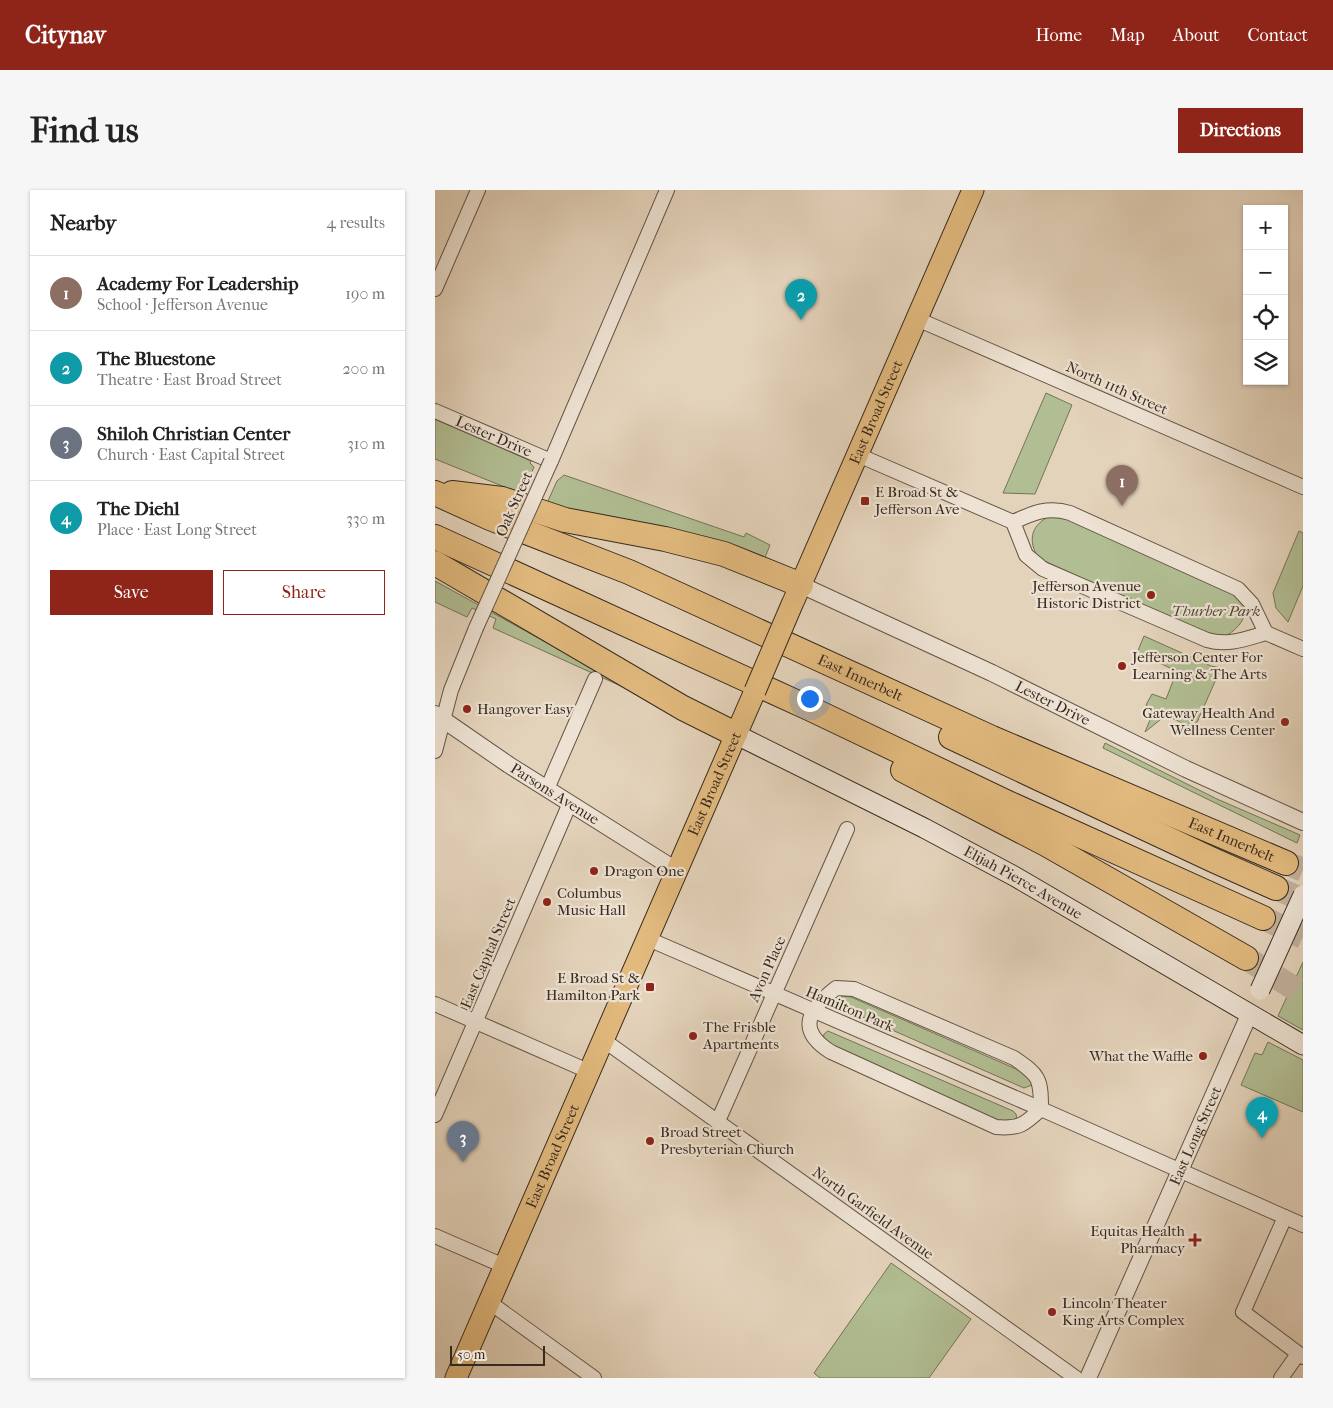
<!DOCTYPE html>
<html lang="en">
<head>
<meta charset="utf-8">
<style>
  :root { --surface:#fff; --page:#f6f6f6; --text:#222; --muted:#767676; --line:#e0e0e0; --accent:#8f2418 }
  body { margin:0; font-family:"IM FELL French Canon",serif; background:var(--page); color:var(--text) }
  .controls { position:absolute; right:15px; top:15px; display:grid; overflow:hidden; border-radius:0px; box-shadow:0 1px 4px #0004 }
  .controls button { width:45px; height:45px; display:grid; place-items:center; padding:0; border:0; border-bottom:1px solid var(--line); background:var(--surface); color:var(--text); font:25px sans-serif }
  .scale { position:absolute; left:15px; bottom:12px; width:95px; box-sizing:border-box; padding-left:5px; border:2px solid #382a1e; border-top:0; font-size:14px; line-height:18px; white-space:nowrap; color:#382a1e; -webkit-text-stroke:4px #ede2d3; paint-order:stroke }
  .you { position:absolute; left:374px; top:508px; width:18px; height:18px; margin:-12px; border:4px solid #fff; border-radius:50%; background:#1a73e8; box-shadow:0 0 0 8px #1a73e833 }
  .badge { display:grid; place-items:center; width:32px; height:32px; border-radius:50%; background:var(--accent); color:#fff; font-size:16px; font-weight:700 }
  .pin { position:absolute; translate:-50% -41px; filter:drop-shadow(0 1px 2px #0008) }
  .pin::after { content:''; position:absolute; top:26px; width:18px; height:15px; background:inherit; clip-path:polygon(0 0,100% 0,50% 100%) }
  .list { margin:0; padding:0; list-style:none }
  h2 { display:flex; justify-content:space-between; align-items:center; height:65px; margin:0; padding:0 20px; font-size:21px }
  h2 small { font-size:16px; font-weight:400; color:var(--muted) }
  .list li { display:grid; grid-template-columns:32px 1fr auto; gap:15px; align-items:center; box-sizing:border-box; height:75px; padding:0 20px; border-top:1px solid var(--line) }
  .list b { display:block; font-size:19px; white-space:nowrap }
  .list p { margin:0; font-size:16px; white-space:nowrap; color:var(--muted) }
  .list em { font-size:16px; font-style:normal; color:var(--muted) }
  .actions { display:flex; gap:10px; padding:15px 20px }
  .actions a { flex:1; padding:11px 0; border:1px solid var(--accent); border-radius:0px; text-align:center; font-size:18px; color:var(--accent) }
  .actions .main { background:var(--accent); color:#fff }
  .icon { flex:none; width:28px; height:28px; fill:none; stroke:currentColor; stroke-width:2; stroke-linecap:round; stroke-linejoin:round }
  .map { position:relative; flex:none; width:868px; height:1188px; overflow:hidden; border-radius:0px }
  header { display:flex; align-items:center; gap:30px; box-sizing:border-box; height:70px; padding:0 25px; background:var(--accent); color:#fff }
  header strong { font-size:24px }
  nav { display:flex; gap:28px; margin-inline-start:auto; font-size:18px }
  .intro { display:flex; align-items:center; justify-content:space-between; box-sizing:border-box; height:120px; padding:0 30px }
  h1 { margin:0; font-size:35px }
  .button { padding:12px 22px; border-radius:0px; background:var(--accent); color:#fff; font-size:18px; font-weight:700 }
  main { display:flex; gap:30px; padding:0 30px }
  aside { flex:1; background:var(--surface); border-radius:0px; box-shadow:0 1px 4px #0004 }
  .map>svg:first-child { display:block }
</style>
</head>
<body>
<header>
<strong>Citynav</strong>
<nav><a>Home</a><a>Map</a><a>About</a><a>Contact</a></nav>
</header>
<div class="intro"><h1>Find us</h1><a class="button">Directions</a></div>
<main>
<aside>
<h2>Nearby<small>4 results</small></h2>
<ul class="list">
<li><span class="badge" style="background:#8d6e63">1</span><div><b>Academy For Leadership</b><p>School · Jefferson Avenue</p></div><em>190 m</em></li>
<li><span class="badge" style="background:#0f9aa8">2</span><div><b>The Bluestone</b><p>Theatre · East Broad Street</p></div><em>200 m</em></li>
<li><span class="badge" style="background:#6b7280">3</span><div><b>Shiloh Christian Center</b><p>Church · East Capital Street</p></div><em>310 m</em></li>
<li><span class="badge" style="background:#0f9aa8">4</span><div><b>The Diehl</b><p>Place · East Long Street</p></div><em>330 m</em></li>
</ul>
<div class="actions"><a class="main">Save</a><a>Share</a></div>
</aside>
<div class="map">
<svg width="868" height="1188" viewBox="0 0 868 1188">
  <rect width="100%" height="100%" fill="#e4d3bb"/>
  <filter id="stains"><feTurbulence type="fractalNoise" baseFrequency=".004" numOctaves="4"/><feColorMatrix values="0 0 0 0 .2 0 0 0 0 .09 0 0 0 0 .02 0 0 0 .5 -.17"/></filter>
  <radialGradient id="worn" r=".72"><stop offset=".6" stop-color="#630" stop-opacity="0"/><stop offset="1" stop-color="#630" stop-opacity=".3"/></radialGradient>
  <g fill="#b1bd92" stroke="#747458">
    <polygon points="611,203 637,215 600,304 568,303"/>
    <polygon points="0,229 96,271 95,273 99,277 87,304 0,269"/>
    <polygon points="129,285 309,347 311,343 335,355 329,370 112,313 122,291"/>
    <path d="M622,323L800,402C803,405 807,409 808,412C816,429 797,445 783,449L603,368C590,345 600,331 622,323Z"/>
    <polygon points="864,341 868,343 868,396 853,432 841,418 838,403"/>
    <polygon points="0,391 210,507 58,438 61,429 37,418 32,427 0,412"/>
    <polygon points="709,446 776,476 786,478 759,539 731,525 710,542 719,520 711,515 717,504 731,509 742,481 702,463"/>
    <polygon points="670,553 782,609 865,645 862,653 668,558"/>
    <polygon points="868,772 868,840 843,826"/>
    <polygon points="407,806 416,807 588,882 598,893 597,895 589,898 407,818 403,813"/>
    <polygon points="393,841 578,921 581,924 582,930 580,932 565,931 394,856 388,850 389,844"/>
    <polygon points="833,852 868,870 868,922 806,895 820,863 827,865"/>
    <polygon points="456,1073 536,1129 494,1188 385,1188 379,1183"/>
  </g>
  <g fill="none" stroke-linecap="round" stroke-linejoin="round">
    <g stroke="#c2b19c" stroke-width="24" stroke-dasharray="24 12" stroke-linecap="butt">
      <polyline points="851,673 868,680"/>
      <polyline points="841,698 868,710"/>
      <polyline points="828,728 868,747"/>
      <polyline points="811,768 868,804"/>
    </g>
    <defs>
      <g id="minor">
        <polyline points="0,99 43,0"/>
        <polyline points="482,129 868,297"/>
        <path id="s1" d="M0,221L116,271L232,0"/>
        <path d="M423,265L578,332L591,365L608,379L772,450C793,456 810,449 831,443L868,459"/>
        <path d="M578,332C598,323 613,316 635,323L803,399L817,414L831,443"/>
        <polyline points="0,561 16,500 41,438"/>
        <polyline points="112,599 160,489"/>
        <polyline points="211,748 606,919 868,1035"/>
        <path d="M401,798L419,799L579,868C604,885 606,888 606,919C589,935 584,939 561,937L396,862C361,840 373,820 401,798Z"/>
        <polyline points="0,814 153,881"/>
        <polyline points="167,849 641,1188"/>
        <polyline points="0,925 135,613"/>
        <polyline points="283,931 412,639"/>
        <polyline points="850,1027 808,1122 868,1167"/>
        <polyline points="0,1046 69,1076"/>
        <polyline points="54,1112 159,1188"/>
        <polyline points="846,1188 863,1164"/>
      </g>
      <g id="tertiary">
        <path id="s2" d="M366,395L557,483L751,579L868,632"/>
        <path id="s3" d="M0,524L74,575L241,680"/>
        <path id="s4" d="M653,1188L814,825"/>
      </g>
      <g id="secondary">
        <path id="s5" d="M300,544L489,638L579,686L868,855"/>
      </g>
      <g id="primary">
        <path id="s6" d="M359,410L538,0"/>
        <path id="s7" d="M21,1188L320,501"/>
      </g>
      <g id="motorway">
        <path id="s8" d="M0,303L55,328L194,382L557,548L851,673"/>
        <polyline points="17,303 67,309 130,330 230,349 289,364 366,395"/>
        <polyline points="0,347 376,519 573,613 828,728"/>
        <polyline points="0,373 248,518 300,544"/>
        <polyline points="516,547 778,670 841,698"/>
        <polyline points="468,580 611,654 811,768"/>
      </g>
    </defs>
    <use href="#minor" stroke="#635445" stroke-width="16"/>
    <use href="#tertiary" stroke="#635445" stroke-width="18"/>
    <use href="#secondary" stroke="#382a1e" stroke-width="21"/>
    <use href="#primary" stroke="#382a1e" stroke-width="23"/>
    <use href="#motorway" stroke="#382a1e" stroke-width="26"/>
    <use href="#minor" stroke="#ede2d3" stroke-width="14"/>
    <use href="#tertiary" stroke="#ede2d3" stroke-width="16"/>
    <use href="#secondary" stroke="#ede2d3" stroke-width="19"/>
    <use href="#primary" stroke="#e2ba7e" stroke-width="21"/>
    <use href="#motorway" stroke="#e2ba7e" stroke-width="24"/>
    <defs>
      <polyline id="minor-bridge" points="41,438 116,271"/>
      <polyline id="secondary-bridge" points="825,800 868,705"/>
      <polyline id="primary-bridge" points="320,501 358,412"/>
    </defs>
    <use href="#minor-bridge" stroke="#635445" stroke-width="16" stroke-linecap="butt"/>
    <use href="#secondary-bridge" stroke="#382a1e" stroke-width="21" stroke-linecap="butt"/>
    <use href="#primary-bridge" stroke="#382a1e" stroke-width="23" stroke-linecap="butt"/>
    <use href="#minor-bridge" stroke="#ede2d3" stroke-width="14"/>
    <use href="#secondary-bridge" stroke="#ede2d3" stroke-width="19"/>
    <use href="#primary-bridge" stroke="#e2ba7e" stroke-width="21"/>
  </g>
  <g fill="#8f2418" stroke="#ede2d3" stroke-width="2">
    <rect x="425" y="306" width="10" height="10" rx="2.5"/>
    <circle cx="716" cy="405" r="5"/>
    <circle cx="687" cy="476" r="5"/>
    <circle cx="32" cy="519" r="5"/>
    <circle cx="850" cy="532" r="5"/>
    <circle cx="159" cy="681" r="5"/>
    <circle cx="112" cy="712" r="5"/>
    <rect x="210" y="792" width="10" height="10" rx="2.5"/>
    <circle cx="258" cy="846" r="5"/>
    <circle cx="768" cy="866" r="5"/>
    <circle cx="215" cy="951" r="5"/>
    <path d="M757.5 1042.5h5v5h5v5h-5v5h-5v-5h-5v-5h5z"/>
    <circle cx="617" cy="1122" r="5"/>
  </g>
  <g text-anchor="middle" stroke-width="4.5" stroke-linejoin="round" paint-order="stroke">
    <g font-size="15" fill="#382a1e" stroke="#ede2d3">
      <text transform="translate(682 198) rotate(24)" y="5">North 11th Street</text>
      <text dy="5" stroke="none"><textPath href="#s6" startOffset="205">East Broad Street</textPath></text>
      <text dy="5" stroke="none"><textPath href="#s1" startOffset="64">Lester Drive</textPath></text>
      <text transform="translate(79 314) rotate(-66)" y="5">Oak Street</text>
      <text dy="5" stroke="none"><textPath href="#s8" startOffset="464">East Innerbelt</textPath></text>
      <text dy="5" stroke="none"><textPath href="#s2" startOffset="278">Lester Drive</textPath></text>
      <text dy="5" stroke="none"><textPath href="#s7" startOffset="648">East Broad Street</textPath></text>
      <text dy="5" stroke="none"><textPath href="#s3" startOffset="144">Parsons Avenue</textPath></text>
      <text dy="5" stroke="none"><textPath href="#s8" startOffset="869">East Innerbelt</textPath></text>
      <text dy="5" stroke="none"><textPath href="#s5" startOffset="324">Elijah Pierce Avenue</textPath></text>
      <text transform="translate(53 763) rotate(-67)" y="5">East Capital Street</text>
      <text transform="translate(332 779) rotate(-66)" y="5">Avon Place</text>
      <text transform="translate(415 819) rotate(23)" y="5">Hamilton Park</text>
      <text dy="5" stroke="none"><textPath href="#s4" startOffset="265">East Long Street</textPath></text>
      <text dy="5" stroke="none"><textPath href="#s7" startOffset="242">East Broad Street</textPath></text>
      <text transform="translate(438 1023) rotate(36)" y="5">North Garfield Avenue</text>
    </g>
    <g font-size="15" fill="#382a1e" stroke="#ede2d3" text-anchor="start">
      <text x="440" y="307">E Broad St &amp;<tspan x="440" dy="17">Jefferson Ave</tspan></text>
      <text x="706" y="401" text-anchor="end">Jefferson Avenue<tspan x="706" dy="17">Historic District</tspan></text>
      <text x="697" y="472">Jefferson Center For<tspan x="697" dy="17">Learning &amp; The Arts</tspan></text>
      <text x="42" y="524">Hangover Easy</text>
      <text x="840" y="528" text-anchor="end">Gateway Health And<tspan x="840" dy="17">Wellness Center</tspan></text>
      <text x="169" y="686">Dragon One</text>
      <text x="122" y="708">Columbus<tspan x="122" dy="17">Music Hall</tspan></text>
      <text x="205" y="793" text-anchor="end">E Broad St &amp;<tspan x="205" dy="17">Hamilton Park</tspan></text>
      <text x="268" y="842">The Frisble<tspan x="268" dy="17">Apartments</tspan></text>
      <text x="758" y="871" text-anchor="end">What the Waffle</text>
      <text x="225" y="947">Broad Street<tspan x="225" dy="17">Presbyterian Church</tspan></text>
      <text x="750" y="1046" text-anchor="end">Equitas Health<tspan x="750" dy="17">Pharmacy</tspan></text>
      <text x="627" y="1118">Lincoln Theater<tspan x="627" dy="17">King Arts Complex</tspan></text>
    </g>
    <g font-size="15" font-style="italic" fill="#504735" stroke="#ede2d3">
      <text x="781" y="426">Thurber Park</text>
    </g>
  </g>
  <rect width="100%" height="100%" filter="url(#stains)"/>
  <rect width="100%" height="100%" fill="url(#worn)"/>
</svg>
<div class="controls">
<button>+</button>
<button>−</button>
<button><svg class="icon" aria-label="locate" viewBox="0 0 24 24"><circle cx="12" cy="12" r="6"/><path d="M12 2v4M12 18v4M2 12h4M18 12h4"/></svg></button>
<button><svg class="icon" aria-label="layers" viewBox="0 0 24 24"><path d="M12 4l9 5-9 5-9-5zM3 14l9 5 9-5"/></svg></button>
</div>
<div class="scale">50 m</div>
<div class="you"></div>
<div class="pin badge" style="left:687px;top:316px;background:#8d6e63">1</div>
<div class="pin badge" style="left:366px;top:130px;background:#0f9aa8">2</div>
<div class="pin badge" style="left:28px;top:972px;background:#6b7280">3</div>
<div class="pin badge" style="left:827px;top:948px;background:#0f9aa8">4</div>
</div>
</main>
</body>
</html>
